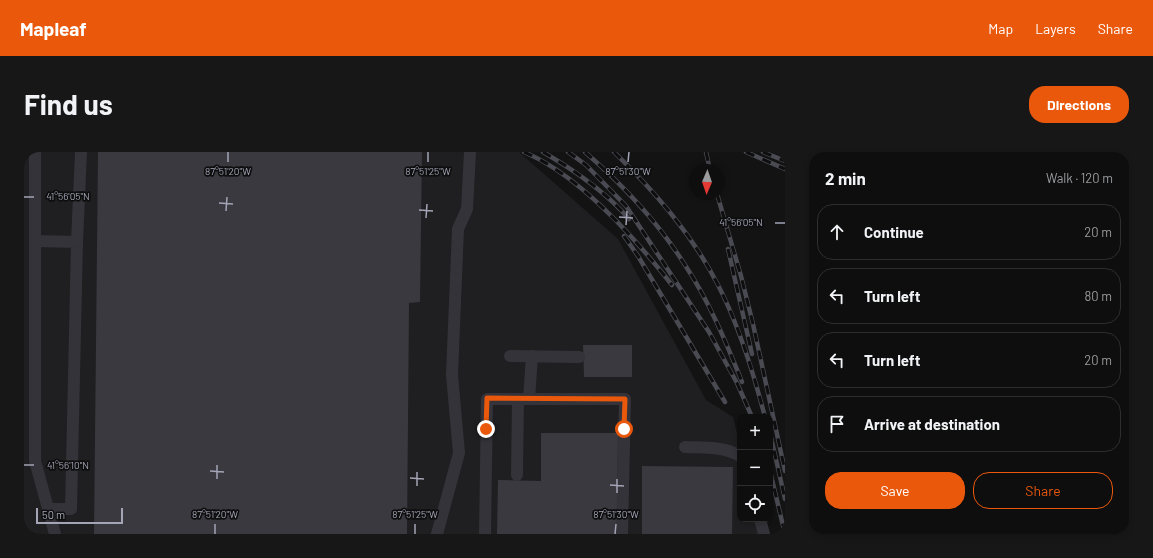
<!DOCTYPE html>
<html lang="en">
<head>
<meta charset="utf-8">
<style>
  :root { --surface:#0e0e0f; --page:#171718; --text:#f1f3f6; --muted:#9b9c9e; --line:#2e2e2f; --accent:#ea580c }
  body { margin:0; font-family:Barlow,sans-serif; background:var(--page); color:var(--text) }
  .controls { position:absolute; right:12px; bottom:12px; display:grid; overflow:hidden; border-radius:8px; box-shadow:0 2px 6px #0003 }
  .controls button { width:36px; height:36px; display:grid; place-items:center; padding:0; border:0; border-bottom:1px solid var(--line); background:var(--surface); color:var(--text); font:20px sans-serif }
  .compass { position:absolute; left:665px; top:12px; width:36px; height:36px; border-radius:50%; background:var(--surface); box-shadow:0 2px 6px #0003; rotate:182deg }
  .scale { position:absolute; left:12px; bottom:10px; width:87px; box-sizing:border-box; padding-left:4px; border:2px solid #a3a4b5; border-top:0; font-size:11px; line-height:14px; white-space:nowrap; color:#a3a4b5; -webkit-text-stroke:3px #0e0e0f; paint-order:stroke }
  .stop { position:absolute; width:12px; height:12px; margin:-9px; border:3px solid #ea580c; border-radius:50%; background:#fff }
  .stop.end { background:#ea580c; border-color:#fff; box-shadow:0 1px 4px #0008 }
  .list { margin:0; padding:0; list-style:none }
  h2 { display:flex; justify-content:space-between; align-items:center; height:52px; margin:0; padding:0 16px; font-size:17px }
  h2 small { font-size:13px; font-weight:400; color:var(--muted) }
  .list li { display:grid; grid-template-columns:26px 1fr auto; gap:12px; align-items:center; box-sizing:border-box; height:56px; margin:0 8px 8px; padding:0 8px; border:1px solid var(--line); border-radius:16px }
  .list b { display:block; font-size:15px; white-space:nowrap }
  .list em { font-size:13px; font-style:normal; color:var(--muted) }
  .actions { display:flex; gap:8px; padding:12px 16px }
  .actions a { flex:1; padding:9px 0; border:1px solid var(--accent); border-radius:16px; text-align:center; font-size:14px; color:var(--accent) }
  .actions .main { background:var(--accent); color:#fff }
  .icon { flex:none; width:22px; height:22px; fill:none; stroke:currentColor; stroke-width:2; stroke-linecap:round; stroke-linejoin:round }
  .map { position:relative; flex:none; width:761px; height:382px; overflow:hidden; border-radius:16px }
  header { display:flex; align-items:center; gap:24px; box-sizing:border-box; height:56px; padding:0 20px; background:var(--accent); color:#fff }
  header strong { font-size:19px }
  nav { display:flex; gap:22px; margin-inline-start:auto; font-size:14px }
  .intro { display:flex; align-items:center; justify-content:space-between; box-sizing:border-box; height:96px; padding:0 24px }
  h1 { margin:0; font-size:28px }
  .button { padding:10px 18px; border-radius:16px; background:var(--accent); color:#fff; font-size:14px; font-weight:700 }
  main { display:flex; gap:24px; padding:0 24px }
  aside { flex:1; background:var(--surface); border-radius:16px; box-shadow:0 2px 6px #0003 }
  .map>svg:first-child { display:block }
</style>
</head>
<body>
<header>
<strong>Mapleaf</strong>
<nav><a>Map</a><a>Layers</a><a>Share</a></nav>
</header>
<div class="intro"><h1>Find us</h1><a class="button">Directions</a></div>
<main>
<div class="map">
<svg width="761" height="382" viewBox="0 0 761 382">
  <rect width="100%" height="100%" fill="#131314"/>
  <polygon fill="#1f1e21" points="0,0 495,0 594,87 682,248 709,265 716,293 716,367 736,367 740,382 0,382"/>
  <g fill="#3a393f">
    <polygon points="74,0 398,0 396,150 385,151 383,382 70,382"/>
    <polygon points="559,193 608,193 608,225 560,225"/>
    <polygon points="517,281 594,281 593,382 473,382 474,328 517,329"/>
    <polygon points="618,314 709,315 708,382 618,382"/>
  </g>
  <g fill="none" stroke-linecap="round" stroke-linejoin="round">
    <g stroke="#343339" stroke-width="12">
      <polyline points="11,0 11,309 31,382"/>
      <polyline points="11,89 53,90 47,357 24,357"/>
      <polyline points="53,90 57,0"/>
      <polyline points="486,204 555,205"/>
      <polyline points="505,247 508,204"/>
      <path d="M661,295C680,296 699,294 716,304"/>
      <polyline points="493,323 494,247"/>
      <polyline points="736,367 740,382"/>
      <polyline points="413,382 435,301 428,223 434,77 443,57 446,0"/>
      <polyline points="461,382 463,247 601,247 598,382"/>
    </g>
    <defs>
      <g id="rail">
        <path d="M500,0C555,23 611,86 648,133"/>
        <path d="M519,0C550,18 582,40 605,67"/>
        <polyline points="544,0 562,13 602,54 685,180 713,231 728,265"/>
        <path d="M561,0C599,33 634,70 661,113C685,149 702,190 718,230"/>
        <path d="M590,0C630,39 667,81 693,131C715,173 729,219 741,265"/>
        <polyline points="682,0 686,18"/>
        <polyline points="722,0 761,17"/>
        <polyline points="739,0 761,9"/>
        <polyline points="757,0 761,2"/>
        <polyline points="693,42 717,124 729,172 761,319"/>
        <polyline points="600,84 614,104 701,250"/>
        <polyline points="704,97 728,202"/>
        <polyline points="746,281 761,347"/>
        <polyline points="746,319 761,382"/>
      </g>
    </defs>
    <use href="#rail" stroke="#4a4a53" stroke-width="4.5"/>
    <use href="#rail" stroke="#0e0e0f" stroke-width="3" stroke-dasharray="9" stroke-linecap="butt"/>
  </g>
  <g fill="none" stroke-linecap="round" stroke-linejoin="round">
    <polyline stroke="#ea580c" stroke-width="5" points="462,277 463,246 601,247 600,277"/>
  </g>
  <path fill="none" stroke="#a3a4b5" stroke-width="1.5" d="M204,10V0M404,10V0M604,10L605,0M0,45H10M195,51L209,52M395,58L409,59M202,59L203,45M595,65L609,66M402,66L403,52M751,71H761M602,73L603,59M0,313H10M186,319L200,320M386,326L400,327M193,327V313M586,333L600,334M393,334V320M593,341V327M191,382V372M391,382V372M591,382L592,372"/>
  <g font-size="10" text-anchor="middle" fill="#a3a4b5" stroke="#0e0e0f" stroke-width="3.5" stroke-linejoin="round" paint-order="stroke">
    <text x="204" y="23">87°51'20"W</text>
    <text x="404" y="23">87°51'25"W</text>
    <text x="604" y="23">87°51'30"W</text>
    <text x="44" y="48">41°56'05"N</text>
    <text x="717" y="74">41°56'05"N</text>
    <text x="44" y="317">41°56'10"N</text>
    <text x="191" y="366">87°51'20"W</text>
    <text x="391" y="366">87°51'25"W</text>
    <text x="592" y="366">87°51'30"W</text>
  </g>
</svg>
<div class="controls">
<button>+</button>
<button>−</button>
<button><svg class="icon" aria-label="locate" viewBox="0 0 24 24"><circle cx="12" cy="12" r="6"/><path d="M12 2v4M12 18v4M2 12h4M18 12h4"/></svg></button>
</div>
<svg class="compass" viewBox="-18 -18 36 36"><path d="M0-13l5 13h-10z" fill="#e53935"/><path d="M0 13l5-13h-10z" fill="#9b9c9e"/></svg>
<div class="scale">50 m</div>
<div class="stop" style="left:600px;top:277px"></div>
<div class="stop end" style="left:462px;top:277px"></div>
</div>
<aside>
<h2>2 min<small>Walk · 120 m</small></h2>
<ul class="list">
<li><svg class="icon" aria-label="ahead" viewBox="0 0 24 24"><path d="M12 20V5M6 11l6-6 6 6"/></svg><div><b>Continue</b></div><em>20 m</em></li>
<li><svg class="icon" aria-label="left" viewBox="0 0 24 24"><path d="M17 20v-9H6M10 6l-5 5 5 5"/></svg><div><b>Turn left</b></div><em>80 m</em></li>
<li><svg class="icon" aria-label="left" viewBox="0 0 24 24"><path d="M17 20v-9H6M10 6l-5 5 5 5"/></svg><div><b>Turn left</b></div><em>20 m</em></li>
<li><svg class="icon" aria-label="arrive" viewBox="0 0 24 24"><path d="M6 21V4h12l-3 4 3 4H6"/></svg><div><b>Arrive at destination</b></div></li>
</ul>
<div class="actions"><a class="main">Save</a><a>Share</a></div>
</aside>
</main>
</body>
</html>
